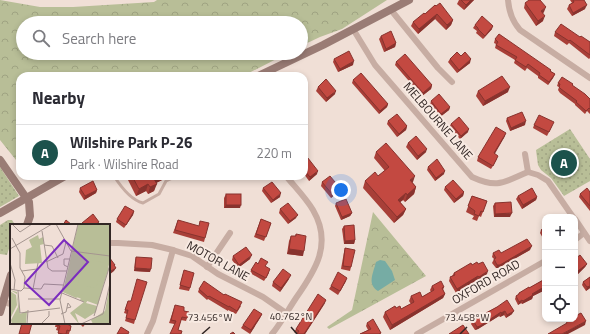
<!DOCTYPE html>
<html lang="en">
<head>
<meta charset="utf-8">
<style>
  :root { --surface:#fff; --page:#f2f2f3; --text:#2b2b33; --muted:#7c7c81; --line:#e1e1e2; --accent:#1c524c }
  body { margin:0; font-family:"Titillium Web",sans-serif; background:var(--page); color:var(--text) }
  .controls { position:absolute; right:12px; bottom:12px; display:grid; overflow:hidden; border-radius:8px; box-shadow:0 2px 6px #0003 }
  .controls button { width:36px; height:36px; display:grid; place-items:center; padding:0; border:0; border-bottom:1px solid var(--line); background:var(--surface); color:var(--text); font:20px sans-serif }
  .you { position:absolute; left:341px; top:190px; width:14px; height:14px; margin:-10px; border:3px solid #fff; border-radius:50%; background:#1a73e8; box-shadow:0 0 0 6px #1a73e833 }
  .badge { display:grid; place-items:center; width:26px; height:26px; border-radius:50%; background:var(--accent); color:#fff; font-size:13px; font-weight:700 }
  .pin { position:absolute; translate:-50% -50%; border:2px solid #fff; box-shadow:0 1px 4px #0006 }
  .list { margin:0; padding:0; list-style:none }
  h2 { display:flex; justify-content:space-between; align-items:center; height:52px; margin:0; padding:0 16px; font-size:17px }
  h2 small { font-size:13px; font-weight:400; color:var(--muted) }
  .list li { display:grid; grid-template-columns:26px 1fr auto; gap:12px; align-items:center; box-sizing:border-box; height:56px; padding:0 16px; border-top:1px solid var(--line) }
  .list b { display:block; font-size:15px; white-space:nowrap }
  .list p { margin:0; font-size:13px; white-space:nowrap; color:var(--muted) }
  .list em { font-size:13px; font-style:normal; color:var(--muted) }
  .icon { flex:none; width:22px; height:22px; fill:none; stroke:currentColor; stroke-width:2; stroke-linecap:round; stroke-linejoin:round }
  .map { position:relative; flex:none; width:590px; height:334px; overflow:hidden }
  .search { position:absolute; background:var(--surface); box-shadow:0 2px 6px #0003; left:16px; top:16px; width:292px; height:44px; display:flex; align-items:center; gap:10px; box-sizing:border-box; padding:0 14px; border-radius:22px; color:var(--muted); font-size:15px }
  .panel { position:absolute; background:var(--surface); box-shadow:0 2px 6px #0003; left:16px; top:72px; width:292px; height:108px; border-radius:12px }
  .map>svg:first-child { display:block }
</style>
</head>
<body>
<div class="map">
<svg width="590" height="334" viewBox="0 0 590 334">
  <defs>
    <pattern id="grass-dots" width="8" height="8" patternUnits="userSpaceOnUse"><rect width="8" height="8" fill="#b8be97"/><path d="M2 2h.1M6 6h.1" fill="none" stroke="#9fa382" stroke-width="1.8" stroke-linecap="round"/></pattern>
    <pattern id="forest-crowns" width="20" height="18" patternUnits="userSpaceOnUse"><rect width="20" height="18" fill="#b8be97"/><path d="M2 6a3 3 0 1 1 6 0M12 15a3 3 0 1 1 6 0" fill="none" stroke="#9fa382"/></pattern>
  </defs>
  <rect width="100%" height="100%" fill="#f0dfd6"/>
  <g fill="url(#grass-dots)">
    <polygon points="570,129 590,159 590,181 564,196 551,178 541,170 538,165 536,150"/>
    <polygon points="0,167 19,196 0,207"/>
    <polygon points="8,220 12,220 15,225 11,225 11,242 7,255 0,254 0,225"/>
  </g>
  <g fill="url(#forest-crowns)">
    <polygon points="0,0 40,7 73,7 154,2 157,0 387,0 342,29 320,37 301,46 301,23 23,23 23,53 288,53 243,76 20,76 20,165 0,140"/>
    <polygon points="373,212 426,276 329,329 327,327 352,310"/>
  </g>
  <path fill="#76aca4" d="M380,260L385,261L392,271L395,280L378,291C367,284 373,274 376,262Z"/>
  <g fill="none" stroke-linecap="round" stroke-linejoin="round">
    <path stroke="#c7ada3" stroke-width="3" d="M114,176C121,187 131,200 143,203L159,194L166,181L177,176"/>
    <g stroke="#c7ada3" stroke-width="6">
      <path d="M508,0C509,12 512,21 520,30L590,78"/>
      <polyline points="391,10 438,68 452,82"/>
      <path d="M353,29L375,65L472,177C498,189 504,182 528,172"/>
      <polyline points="525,154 528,172"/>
      <polyline points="528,172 538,175 548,181 573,217"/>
      <polyline points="575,219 590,241"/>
      <polyline points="575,240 584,233"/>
      <polyline points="109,243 118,243 152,245 173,250 192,256 218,274 263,297 286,313"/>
      <polyline points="207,267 230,233"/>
      <polyline points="3,302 11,304"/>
      <polyline points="147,334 153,321 173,250"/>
      <path d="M272,334C281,323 288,310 296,298C315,271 333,244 313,210C306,198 295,187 286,176"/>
      <polyline points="417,334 545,261"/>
    </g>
    <g stroke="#9a7c75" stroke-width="8">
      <polyline points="258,76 323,45 409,0"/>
      <polyline points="0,160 29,202 30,216 27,225"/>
      <polyline points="0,213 65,176"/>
      <polyline points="0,312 11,275"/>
    </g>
  </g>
  <g fill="#a83f38">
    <polygon points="459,0 474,0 464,10 457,4"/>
    <polygon points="570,0 584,0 585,9 572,16 567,9 569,5 572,3"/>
    <polygon points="525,3 544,12 543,13 543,21 536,26 524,8"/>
    <polygon points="435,5 453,20 451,25 446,30 435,19 418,34 411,26 413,22 425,14"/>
    <polygon points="475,25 492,29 483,39 476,33 477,31 473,28"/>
    <polygon points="555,32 580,37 590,42 590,58 589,59 569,43 567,45 554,36"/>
    <polygon points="381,36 396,43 395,47 384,52 379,39"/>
    <polygon points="495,39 555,74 553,78 548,85 538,78 538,76 527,68 525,71 514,63 515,60 495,48 496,44 494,43"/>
    <polygon points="461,56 470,63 457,73 448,62 450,59"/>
    <polygon points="334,59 353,65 338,72 333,62"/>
    <polygon points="396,62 432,85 431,89 422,96 395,65"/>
    <polygon points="353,80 388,104 387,107 379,114 352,83"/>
    <polygon points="558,83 573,84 572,86 590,99 590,114 587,111 585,114 575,105 575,104 560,93 558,90 559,87 557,86"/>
    <polygon points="318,87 335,94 326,102 316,91"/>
    <polygon points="478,91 508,92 483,106 476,96"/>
    <polygon points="431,101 450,107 449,110 440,117 430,105"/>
    <polygon points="507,118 525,125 510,131 506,121"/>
    <polygon points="388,121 407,126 406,130 397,137 387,124"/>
    <polygon points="451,124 468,132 460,139 449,127"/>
    <polygon points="534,125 552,126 547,136 533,128"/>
    <polygon points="505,136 494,154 497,159 491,169 477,161 478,157"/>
    <polygon points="408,143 426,152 417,160 406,147"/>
    <polygon points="376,152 413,182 412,182 416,187 414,194 405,202 403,200 400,202 406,209 403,215 394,223 363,188 365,181 378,176 385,171 374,158"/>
    <polygon points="304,153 317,174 309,181 304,174"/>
    <polygon points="428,167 444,174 435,181 427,170"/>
    <polygon points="126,176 170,176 156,183 154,191 148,194 146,191 136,196"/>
    <polygon points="252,176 259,176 255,180"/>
    <polygon points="322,182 339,191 331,198 321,186"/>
    <polygon points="445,187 464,192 463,196 454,203 444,190"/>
    <polygon points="80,188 97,190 96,193 84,200 79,192"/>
    <polygon points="263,188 280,197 271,203 262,191"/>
    <polygon points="590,192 590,211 579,197 580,194"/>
    <polygon points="226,194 240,208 224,208 224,198"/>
    <polygon points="472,196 487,201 481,217 479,216 477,221 472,219 474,216 466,212"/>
    <polygon points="518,196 537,197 536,200 522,209 516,199"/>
    <polygon points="336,203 352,213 350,216 341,220 335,206"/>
    <polygon points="495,203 510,217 494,217 493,206"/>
    <polygon points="280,209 296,218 288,224 279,213"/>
    <polygon points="134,211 133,215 124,228 116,222 117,219"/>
    <polygon points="261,219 271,223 264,241 254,237"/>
    <polygon points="178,220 205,238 204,242 173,233"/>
    <polygon points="344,226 355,240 354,244 344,244 342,229"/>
    <polygon points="545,227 545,239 544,240 540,233 541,230"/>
    <polygon points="296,234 303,256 287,254 289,241 291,236 295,236"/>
    <polygon points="345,248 351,267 350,271 341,269 344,252"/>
    <polygon points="530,250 498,268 496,268 492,263 494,259 492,257 493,253 501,253"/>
    <polygon points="233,256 250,259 238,268 232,260"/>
    <polygon points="136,257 150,272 134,271 135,261"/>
    <polygon points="575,259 587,264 585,267 577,275 575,273"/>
    <polygon points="258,264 266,267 269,273 264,281 250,273 251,270"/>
    <polygon points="478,264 487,274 477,281 477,280 456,293 449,281 450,277 452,276 454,273 472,265"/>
    <polygon points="183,274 190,288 189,291 179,289"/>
    <polygon points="590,277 590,288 586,291 582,285 583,282"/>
    <polygon points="289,279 280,292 272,286 273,282"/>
    <polygon points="545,279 545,291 544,292 543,291 533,296 532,299 522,304 521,303 518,305 515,299 516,296 518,295 519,293 529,288"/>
    <polygon points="346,281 338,295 329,289 331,286"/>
    <polygon points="432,286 444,287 443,290 445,294 443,298 390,330 383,317 385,312 396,308 401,309 411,304 409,301 411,296 422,297 431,292 430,290"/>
    <polygon points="199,289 224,295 241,306 236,314 228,310 228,311 208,299 207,300 198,292"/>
    <polygon points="128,301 135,320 134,324 125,321 127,314 124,313"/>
    <polygon points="325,303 305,334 297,334 294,332 296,329"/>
    <polygon points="497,307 512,314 506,318 504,315 500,317 499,316 478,329 475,330 471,324 473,320"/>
    <polygon points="174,308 184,311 189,312 186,321 181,320 178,330 174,324 169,323"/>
    <polygon points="262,314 260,318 250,334 241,328 243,325"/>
    <polygon points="56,323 67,323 67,324 71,326 69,334 58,334 59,331 56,330 57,327 55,327"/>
    <polygon points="79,323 86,323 83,327"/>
    <polygon points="367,323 381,333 380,334 360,334 368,330 366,326"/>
  </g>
  <g fill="#88332e">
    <polygon points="471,0 474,0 464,10 466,5"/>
    <polygon points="587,5 585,9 572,16 573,13"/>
    <polygon points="546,7 544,12 539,16 541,11"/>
    <polygon points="437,14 435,19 418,34 419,29"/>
    <polygon points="545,16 543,21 536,26 538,21"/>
    <polygon points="453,20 451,25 446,30 447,25"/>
    <polygon points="493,26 492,29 483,39 485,36"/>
    <polygon points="396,43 395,47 384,52 386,49"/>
    <polygon points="471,59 470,63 457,73 459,70"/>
    <polygon points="354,61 353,65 338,72 340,69"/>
    <polygon points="555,74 553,78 548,85 549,82"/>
    <polygon points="432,85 431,89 422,96 423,93"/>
    <polygon points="510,87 508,92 483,106 485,101"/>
    <polygon points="336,91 335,94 326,102 327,98"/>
    <polygon points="388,104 387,107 379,114 380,111"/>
    <polygon points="450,107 449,110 440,117 441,114"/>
    <polygon points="526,121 525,125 510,131 511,128"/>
    <polygon points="407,126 406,130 397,137 399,134"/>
    <polygon points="469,129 468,132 460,139 461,136"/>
    <polygon points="506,133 505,136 493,157 494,153"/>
    <polygon points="427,149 426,152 417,160 418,156"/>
    <polygon points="318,171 317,174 309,181 310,177"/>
    <polygon points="445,171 444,174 435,181 436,178"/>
    <polygon points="159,176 170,176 152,185 154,179"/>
    <polygon points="256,176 259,176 255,180"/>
    <polygon points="415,176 413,182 408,187 410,180"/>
    <polygon points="148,184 146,191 136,196 139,189"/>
    <polygon points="157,184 154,191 148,194 150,187"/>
    <polygon points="416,187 414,194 405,202 407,195"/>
    <polygon points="340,188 339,191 331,198 332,194"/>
    <polygon points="97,190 96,193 84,200 85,196"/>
    <polygon points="464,192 463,196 454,203 456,199"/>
    <polygon points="281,193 280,197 271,203 273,200"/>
    <polygon points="406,193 403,200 395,206 398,200"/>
    <polygon points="537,197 536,200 522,209 523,205"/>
    <polygon points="226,205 241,205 240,208 224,208"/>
    <polygon points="406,209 403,215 394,223 397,217"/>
    <polygon points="134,211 133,215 124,228 126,225"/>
    <polygon points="352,213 350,216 341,220 342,217"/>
    <polygon points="512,213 510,217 494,217 495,214"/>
    <polygon points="298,215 296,218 288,224 290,221"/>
    <polygon points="355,240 354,244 344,244 345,241"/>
    <polygon points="532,246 530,250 498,268 496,268 497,265"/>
    <polygon points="289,249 304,251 303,256 287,254"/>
    <polygon points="252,255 250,259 238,268 239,265"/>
    <polygon points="587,264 585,267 577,275 578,271"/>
    <polygon points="116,268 114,271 109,275 109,272"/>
    <polygon points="135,268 151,269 150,272 134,271"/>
    <polygon points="488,271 487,274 477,281 479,277"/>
    <polygon points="291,275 289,279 280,292 281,288"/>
    <polygon points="478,276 477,280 456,293 457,289"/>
    <polygon points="347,278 346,281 338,295 340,291"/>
    <polygon points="590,286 590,288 586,291 587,287"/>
    <polygon points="544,287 543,291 533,296 532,299 522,304 523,301 532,294"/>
    <polygon points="445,294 443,298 390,330 392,325"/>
    <polygon points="326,300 325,303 305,334 304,334"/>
    <polygon points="522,300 521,303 518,305 519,302"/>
    <polygon points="505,311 504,315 500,317 501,313"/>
    <polygon points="514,311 512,314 506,318 507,315"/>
    <polygon points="501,312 499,316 478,329 475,330 477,327"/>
    <polygon points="262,314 260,318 250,334 251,330"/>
    <polygon points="586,321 585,325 568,334 562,334"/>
  </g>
  <g fill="#c34941" stroke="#88332e">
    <polygon points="461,0 471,0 466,5"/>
    <polygon points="529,0 540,0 546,7 541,11 545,16 538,21 525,3"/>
    <polygon points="573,0 584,0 587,5 573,13 569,5 574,2"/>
    <polygon points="440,3 453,20 447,25 437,14 419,29 413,22 424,13 425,14 435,5 436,6"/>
    <polygon points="482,16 493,26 485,36 478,29 478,28 475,25"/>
    <polygon points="561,24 580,37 581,36 590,42 590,55 570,40 569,41 555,32"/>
    <polygon points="391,31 396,43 386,49 381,36"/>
    <polygon points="499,34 551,70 550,71 555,74 549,82 539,75 540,73 528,64 526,67 515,60 517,57 496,45 498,42 495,39"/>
    <polygon points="349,51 354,61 340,69 334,59"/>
    <polygon points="457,52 461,56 465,52 471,59 459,70 450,59"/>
    <polygon points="405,54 432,85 423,93 396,62"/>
    <polygon points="361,73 388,104 380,111 353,80"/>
    <polygon points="502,76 510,87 485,101 478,91"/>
    <polygon points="562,77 573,84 572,85 585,94 590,99 590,109 589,108 586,111 576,102 577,101 561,89 559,87 560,84 558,83"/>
    <polygon points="326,79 336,91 327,98 318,87"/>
    <polygon points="439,94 450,107 441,114 431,101"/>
    <polygon points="522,112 526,121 511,128 507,118"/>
    <polygon points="397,114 407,126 399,134 388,121"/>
    <polygon points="539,115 554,122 549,132 534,125"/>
    <polygon points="459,117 469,129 461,136 451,124"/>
    <polygon points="496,127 506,133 494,153 498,156 493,166 478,157"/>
    <polygon points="416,136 427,149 418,156 408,143"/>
    <polygon points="386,143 415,176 410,180 416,187 407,195 406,193 398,200 406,209 397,217 365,181 375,172 378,176 389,167 376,152"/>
    <polygon points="304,153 318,171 310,177 304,170"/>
    <polygon points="437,159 445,171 436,178 428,167"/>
    <polygon points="132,176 159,176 154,179 157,184 150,187 148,184 139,189"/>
    <polygon points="330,176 340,188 332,194 322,182"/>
    <polygon points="453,180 464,192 456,199 445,187"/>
    <polygon points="93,181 97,190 85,196 80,188"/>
    <polygon points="272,182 281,193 273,200 263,188"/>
    <polygon points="532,188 537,197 523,205 518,196"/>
    <polygon points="587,188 590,192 590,206 580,194"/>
    <rect x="226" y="194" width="15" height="11"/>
    <polygon points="472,196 487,201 483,212 481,211 479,216 474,214 475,211 468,206"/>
    <polygon points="346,199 352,213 342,217 336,203"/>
    <polygon points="511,202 512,213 495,214 495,203"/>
    <polygon points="288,203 298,215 290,221 280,209"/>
    <polygon points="125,206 134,211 126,225 117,219"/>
    <polygon points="93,214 99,222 95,225 84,225 82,223"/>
    <polygon points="261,219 271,223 266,237 256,234"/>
    <polygon points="66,220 72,225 63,225"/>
    <polygon points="178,220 199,226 200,221 209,223 205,238 175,230"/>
    <polygon points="354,225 355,240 345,241 344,226"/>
    <polygon points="545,227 545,235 541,230"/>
    <polygon points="296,234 306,236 304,251 289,249 291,236 296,236"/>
    <polygon points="527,239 532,246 500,265 497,265 494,259 496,258 493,253 499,250 501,253"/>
    <polygon points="246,247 252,255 239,265 233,256"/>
    <polygon points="345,248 355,250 351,267 343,266"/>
    <polygon points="580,255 587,264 578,271 575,268 575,259"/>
    <polygon points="109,257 115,265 114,265 116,268 109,272"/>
    <polygon points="136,257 152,258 151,269 135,268"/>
    <polygon points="261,258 268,262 265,266 270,269 266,278 251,270 256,262 258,264"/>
    <polygon points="477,262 478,264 483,262 488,271 479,277 478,276 457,289 450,277 455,275 454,273 471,263 472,265"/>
    <polygon points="283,269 291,275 281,288 273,282"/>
    <polygon points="184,270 194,273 190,288 180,285"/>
    <polygon points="338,272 347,278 340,291 331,286"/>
    <polygon points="590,277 590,286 587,287 583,282"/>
    <polygon points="137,279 147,282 135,320 126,318 128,310 125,310 128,301 131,301"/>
    <polygon points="545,279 545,289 544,287 532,294 533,295 523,301 522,300 519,302 516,296 519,294 519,293 529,287 529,288"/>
    <polygon points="204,281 224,295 225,294 242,302 237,311 229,306 229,307 209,296 208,297 199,289"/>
    <polygon points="441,281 444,287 442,288 445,294 392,325 385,312 395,306 396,308 400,306 401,309 414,302 411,296 420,292 422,297 434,290 432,286"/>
    <polygon points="318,294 326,300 304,334 297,334 299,331 296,329"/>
    <polygon points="507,300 514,311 507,315 505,311 501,313 501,312 480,326 477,327 473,320 497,307"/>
    <polygon points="175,305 184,307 184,311 189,312 187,318 182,317 178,330 182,331 181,334 170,334 176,321 171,320"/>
    <polygon points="254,309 262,314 251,330 243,325"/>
    <polygon points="575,312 577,315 581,313 586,321 562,334 548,334 567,323 566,321 570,319 575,319"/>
    <polygon points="373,319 381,333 379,334 360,334 371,329 367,323"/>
    <polygon points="22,323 32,323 29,334 19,334"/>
    <polygon points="58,323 67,323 67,324 71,326 70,331 67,330 66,334 63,334 58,333 60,326 57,325"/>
    <polygon points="463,325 469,334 449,334"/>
    <polygon points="121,327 129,332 128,334 117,334"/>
    <polygon points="233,332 235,334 230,334"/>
  </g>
  <path fill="none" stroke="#322725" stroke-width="1.5" d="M291,327L297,334M202,334L210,327M460,334L467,327"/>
  <g text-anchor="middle" stroke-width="4" stroke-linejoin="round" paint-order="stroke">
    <g font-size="12" fill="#322725" stroke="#f8eae2">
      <text transform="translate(438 121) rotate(49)" y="4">MELBOURNE LANE</text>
      <text transform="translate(218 261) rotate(29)" y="4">MOTOR LANE</text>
      <text transform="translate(486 282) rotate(-30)" y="4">OXFORD ROAD</text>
    </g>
  </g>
  <g transform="translate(10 224)">
    <rect width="100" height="100" fill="#f0dfd6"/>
    <path d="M68,0H100V37L88,81L53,68ZM28,11L29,15L33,13L34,20L30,21L32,39L15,40L16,26L22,23L19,16ZM100,60V100H83L81,96L95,87Z" fill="#b8be97"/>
    <path d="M69,0L86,4L88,0H99L100,31L64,25ZM63,28L100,34L99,40L82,36L75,40L68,49L69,58L65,65L59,66L58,68L67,71L76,62L85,64L76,79L87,82L86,88L75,95L65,89L69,100L60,89L74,78L70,76L73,70L66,74L53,68ZM92,42L99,44L94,58L90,57L86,62ZM0,66L7,68L10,90L17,87L16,100H2L1,96L8,83L7,70ZM0,67L6,71L7,81L0,95Z" fill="#b8be97"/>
    <path fill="none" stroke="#a4958f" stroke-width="1" d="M2,0L10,8L22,0M46,0L61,27L100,32M32,7L38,44L42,47H57M2,14L10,29V44L15,53L14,64M34,21L42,22L48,34M0,25L42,0M36,38L53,30L56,18M0,39L5,56L4,66M58,43L54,41V35H60M12,47L27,45M14,64L31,65M0,65L11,67L14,64M23,65L28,39M31,65L34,60L53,61M8,67L10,89L50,84M52,69L74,78M18,75H50M51,90L56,88L58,79L61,83L57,84M84,92L100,41M17,100L18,86M31,100L39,92V87M55,100L50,76L68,0M71,100L93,90L100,59"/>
    <path fill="#7b2cbf" fill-opacity="0.15" stroke="#7b2cbf" stroke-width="2" d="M54,16L78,38L39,81L15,59Z"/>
    <rect width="100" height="100" fill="none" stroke="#322725" stroke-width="2"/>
  </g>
  <g font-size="10" text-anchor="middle" fill="#322725" stroke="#f8eae2" stroke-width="4" stroke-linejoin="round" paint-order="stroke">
    <text x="291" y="320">40.762°N</text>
    <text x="210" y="321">73.456°W</text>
    <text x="467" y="321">73.458°W</text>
  </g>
</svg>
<div class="controls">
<button>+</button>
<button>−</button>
<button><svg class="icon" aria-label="locate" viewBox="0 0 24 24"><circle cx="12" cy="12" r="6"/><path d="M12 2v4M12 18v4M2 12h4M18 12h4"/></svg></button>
</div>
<div class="you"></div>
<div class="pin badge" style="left:564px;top:163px">A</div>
<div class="search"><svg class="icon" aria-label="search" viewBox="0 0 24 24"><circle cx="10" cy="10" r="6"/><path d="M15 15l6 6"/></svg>Search here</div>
<section class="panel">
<h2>Nearby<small></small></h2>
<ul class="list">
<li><span class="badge">A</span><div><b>Wilshire Park P-26</b><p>Park · Wilshire Road</p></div><em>220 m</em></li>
</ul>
</section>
</div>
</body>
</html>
